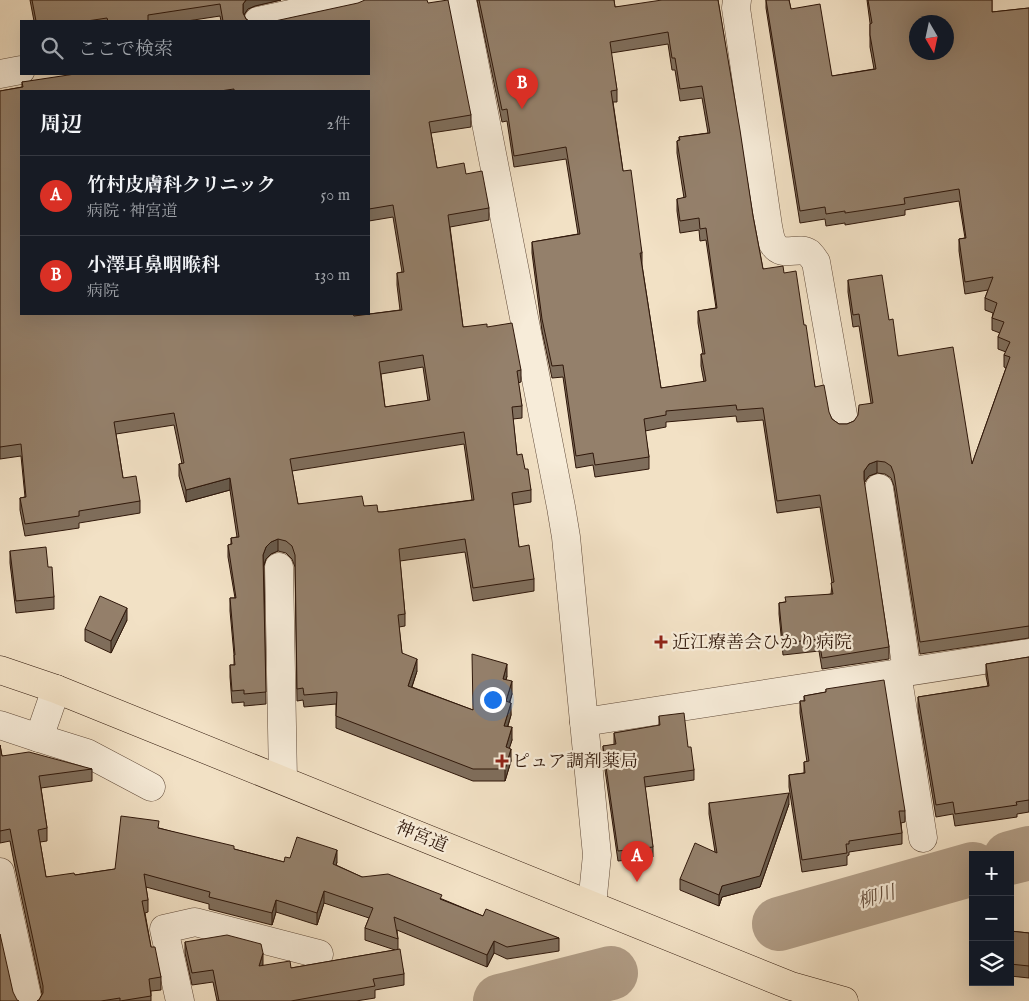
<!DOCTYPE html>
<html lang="ja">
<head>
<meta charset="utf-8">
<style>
  :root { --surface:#171b24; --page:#20242c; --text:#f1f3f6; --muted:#9ea1a6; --line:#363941; --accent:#d93025 }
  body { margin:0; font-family:"IM FELL English","Noto Serif JP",serif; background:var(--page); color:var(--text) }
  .controls { position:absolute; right:15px; bottom:15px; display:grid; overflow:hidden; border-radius:0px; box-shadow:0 5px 20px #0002 }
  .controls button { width:45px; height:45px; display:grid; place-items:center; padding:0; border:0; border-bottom:1px solid var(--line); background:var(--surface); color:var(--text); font:25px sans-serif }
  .compass { position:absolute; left:909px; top:15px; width:45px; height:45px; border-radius:50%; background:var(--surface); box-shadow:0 5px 20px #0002; rotate:171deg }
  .you { position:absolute; left:492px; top:699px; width:18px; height:18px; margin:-12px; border:4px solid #fff; border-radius:50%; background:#1a73e8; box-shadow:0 0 0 8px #1a73e833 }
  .badge { display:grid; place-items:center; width:32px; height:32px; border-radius:50%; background:var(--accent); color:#fff; font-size:16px; font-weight:700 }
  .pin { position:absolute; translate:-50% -41px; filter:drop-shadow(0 1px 2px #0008) }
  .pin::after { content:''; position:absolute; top:26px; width:18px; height:15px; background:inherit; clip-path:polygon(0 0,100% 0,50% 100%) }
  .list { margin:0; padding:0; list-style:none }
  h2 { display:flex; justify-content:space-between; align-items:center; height:65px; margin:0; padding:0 20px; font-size:21px }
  h2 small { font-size:16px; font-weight:400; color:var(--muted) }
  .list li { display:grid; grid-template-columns:32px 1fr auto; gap:15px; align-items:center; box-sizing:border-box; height:80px; padding:0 20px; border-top:1px solid var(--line) }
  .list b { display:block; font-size:19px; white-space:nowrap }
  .list p { margin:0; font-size:16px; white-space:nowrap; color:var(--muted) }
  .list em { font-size:16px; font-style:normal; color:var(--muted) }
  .icon { flex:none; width:28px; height:28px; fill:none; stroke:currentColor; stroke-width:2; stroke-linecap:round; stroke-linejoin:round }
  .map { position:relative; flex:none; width:1029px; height:1001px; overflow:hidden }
  .search { position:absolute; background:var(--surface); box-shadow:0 5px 20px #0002; left:20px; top:20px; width:350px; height:55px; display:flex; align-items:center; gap:12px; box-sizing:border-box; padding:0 18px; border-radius:0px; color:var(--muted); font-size:19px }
  .panel { position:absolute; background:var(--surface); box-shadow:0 5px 20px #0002; left:20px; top:90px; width:350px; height:225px; border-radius:0px }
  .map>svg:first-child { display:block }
</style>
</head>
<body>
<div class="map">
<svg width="1029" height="1001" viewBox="0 0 1029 1001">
  <rect width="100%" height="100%" fill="#f2e1c5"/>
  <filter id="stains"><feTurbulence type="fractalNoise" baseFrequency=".004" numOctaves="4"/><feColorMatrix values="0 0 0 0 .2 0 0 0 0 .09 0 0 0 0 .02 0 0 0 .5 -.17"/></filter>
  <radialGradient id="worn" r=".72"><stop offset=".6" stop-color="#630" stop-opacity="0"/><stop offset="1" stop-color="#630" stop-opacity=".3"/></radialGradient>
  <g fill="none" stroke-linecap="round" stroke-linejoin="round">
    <g stroke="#b09c85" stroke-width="54">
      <polyline points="1010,858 1029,853"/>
      <polyline points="779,924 973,869"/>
      <polyline points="500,1001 611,973"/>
    </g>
    <defs>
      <g id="minor">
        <polyline points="462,0 561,507 566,537 597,855 592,905"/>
        <path d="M737,0L736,8L768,226C769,231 770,238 772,242C782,260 797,245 809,253C811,255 814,259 816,262L844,421"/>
        <polyline points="258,21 355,0"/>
        <polyline points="0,74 21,70"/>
        <polyline points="879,488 907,671"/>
        <polyline points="279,567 283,780"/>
        <polyline points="897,673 923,838"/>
        <polyline points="584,722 1029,653"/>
        <polyline points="0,725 39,738 56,689"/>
        <polyline points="39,738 87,753 151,787"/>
        <polyline points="0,872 28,1001"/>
        <polyline points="180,1001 164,929 195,922 319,954"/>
      </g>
      <polyline id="primary" points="0,670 56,689 791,986 844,1001"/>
    </defs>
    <use href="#minor" stroke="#604a39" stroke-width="29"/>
    <use href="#primary" stroke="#2f170a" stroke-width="29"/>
    <use href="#minor" stroke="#f7ecd9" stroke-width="28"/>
    <use href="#primary" stroke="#f2e1c5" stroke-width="28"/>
  </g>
  <g fill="#7f6e5c" stroke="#2f170a" fill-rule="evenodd">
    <polygon points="30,0 281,0 255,6 248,9 244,15 246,19 249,21 221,21 220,16 187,21 34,21"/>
    <path d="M477,0H614L615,7L718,0L753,216L763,269L784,273L804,325L815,387L832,419L839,424H847L854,421L871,403L859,326L853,327L848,292V280L889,320L898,356L972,464L1006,368L1004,367V355L1006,352L998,349V337L1000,333L992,330V318L993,313L985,310V298L988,290L965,294L959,251V239L965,238L959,201L905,210V215L845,225V223L826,226L825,219L800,223L766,8V0H789L791,9L832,76L874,69L870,47V23L867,0H992V12L1029,8V638L920,654L894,486L891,478L885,474L877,473L869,476L864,483L889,647V659L822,669L819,651L783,655L779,614V603L831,594L832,583L820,507L777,513L763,420L737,422L736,416L666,422V427L645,431L649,457V469L595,477L593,465L576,468L563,377L552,378L542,331L532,253V242L578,234L566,159L514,167L507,121L502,122ZM668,44L672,70H675L680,101L702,98L708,133L679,137V140L677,141V153L684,198L677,199V211L680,233L699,230L700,241L706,240L716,308L698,311V323L703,354H701V366L704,382L661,388L642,265V253L623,171L613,102H617V90L611,53Z"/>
    <path d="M428,3L471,115V127L431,133L437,168L466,174L489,208V220L450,227L463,327H487L521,370V382L518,383L522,406V418L513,419L517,455L525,469L531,490V502L513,505L519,547L534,579V591L473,601L465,552L400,561L405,614V626L399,627L402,653L417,671L412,687L473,710L507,676L506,680L512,694L510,702L511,715L508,726L512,740L509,748L511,761L505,781H473L336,728V704L304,707L303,700L297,701L295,567L292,559L286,553L278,551L271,554L266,559L264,566L266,704L244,706V702L232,703L230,677V665H234V655L230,611V598H235L228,557V545L231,544V538L237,537L230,490L186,502L179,476V464H182L174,425L116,434L123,478L140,501V513L79,523V528L25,536L20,510V498L25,497L21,456L0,459V91L22,87V82L369,74ZM21,91H369V221L393,217L402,272L397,273V285L400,310L354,316ZM423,367L428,401L385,407L381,374ZM464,444L472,500L382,512H378L364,506L298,504L292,471Z"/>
    <polygon points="10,551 48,567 54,597 54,609 16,613 10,563"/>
    <polygon points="127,620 111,653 85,641 85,629"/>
    <polygon points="1029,657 1029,812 1017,814 1017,817 955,826 953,814 936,817 918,709 918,697 988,686 986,676 986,664"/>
    <polygon points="826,689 905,811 905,822 901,823 902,833 902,844 849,852 849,855 847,856 847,865 802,872 789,787 789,775 804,773 804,762 807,762 800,713 800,701 804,701 804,696 826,692"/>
    <polygon points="659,716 688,747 694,770 694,780 645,787 653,847 653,857 618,861 603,756 603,746 614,745 614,733 659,726"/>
    <polygon points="0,745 2,756 92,769 92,781 41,788 47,828 47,841 40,842 46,877 75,875 115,869 159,828 234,849 284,862 290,858 337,862 336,865 362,877 442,899 483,916 559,938 559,951 507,959 494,953 487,967 397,930 398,939 398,949 404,974 404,985 375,990 375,998 356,1001 217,1001 213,982 192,985 185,953 185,942 263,964 262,966 291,968 395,950 365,940 365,928 369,918 324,903 317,925 276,912 272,925 209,909 209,904 146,887 148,900 148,912 145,913 151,947 161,977 161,990 151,991 151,1001 37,1001 39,1000 42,994 15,867 10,841 0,843"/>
    <polygon points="709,803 789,804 760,887 722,897 719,906 680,890 680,879 715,852 709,814"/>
    <polygon points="1010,931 1029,933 1029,978 1010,976"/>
  </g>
  <g fill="#685a4b" stroke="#2f170a">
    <polygon points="246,0 281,0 255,6 248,9 243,16 243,21 243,4"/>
    <polygon points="877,461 877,473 869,476 864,483 864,471 869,464"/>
    <polygon points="230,478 230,490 186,502 186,490"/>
    <polygon points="278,539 278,551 271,554 266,559 263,567 263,555 266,547 271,542"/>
    <polygon points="127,608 127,620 111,653 111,641"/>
    <polygon points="417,659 417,671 408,698 408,686"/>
    <polygon points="507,664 507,676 503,691 503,679"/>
    <polygon points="512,681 512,694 506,713 506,701"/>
    <polygon points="511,703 511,715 504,738 504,726"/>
    <polygon points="512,727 512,740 506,759 506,747"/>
    <polygon points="511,749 511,761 505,781 505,769"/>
    <polygon points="789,793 789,804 760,887 722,897 719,906 719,895 722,886"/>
    <polygon points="337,850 337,862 333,876 333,864"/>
    <polygon points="324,891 324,903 317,925 317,913"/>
    <polygon points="276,900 276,912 272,925 272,913"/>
    <polygon points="494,941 494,953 487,967 487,955"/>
    <polygon points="263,953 263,964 259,978 259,966"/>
  </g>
  <g fill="#94806b" stroke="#2f170a" fill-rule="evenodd">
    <polygon points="32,0 246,0 243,4 243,13 246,19 249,21 223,21 220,4 148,15 148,21 108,21 107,18 87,21 36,21"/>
    <path d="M365,0H427L428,3L448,0L471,115L429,122L437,168L464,163L466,174L482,171L489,208L448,215L463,327L487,324V327L512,323L521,370L517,371L522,406L512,407L517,455L522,454L525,469H528L531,490L512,493L519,547L529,545L534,579L473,588L465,539L399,549L405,614L398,615L402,653L417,659L408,686L473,710L472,654L507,664L503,679L512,681L506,701L511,703L504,726L512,727L506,747L511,749L505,769H473L336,716L337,692L304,695L303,688L297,689L295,555L292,546L286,541L278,539L271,542L266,547L263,555L266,692L244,694V690L232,691L230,665H235L234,655H235L230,598H236L228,545L232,544L231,538L239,537L230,478L186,490L179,464L184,463L174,413L114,422L123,478L136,476L140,501L79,511V516L25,524L20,498L26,497L21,444L0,447V91L23,87L22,82L75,74H369V21H275L358,3ZM234,89V91H369V209L393,205L404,272L397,273L402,310L354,316L353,314H21V91H220ZM423,355L430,400L385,407L379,362ZM464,432L474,500L382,512H378L377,505L364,506L362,496L298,504L290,459Z"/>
    <path d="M479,0H614L615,7L662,0H718L740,130L753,216L763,269L783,266L784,273L796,271L804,325H806L815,387L824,385L829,412L832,419L839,424H847L854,421L858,415L859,405L873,403L859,314L853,315L848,280L882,275L889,320L893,319L898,356L953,347L972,464L1010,357L1004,355L1010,342L998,337L1004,322L992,318L997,303L985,298L993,277L965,282L959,239L966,238L959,189L904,198L905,204L845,213V211L826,214L825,207L800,211L766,0H789L791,9L820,4L832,76L876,69L870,35V24L872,23L868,0H992V12L1029,8V626L920,642L894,474L891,466L885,462L877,461L869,464L864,471V479L889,647L822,658L819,639L783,643L779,603L786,602L785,597L833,594L831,583L834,582L820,495L777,501L763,408L737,410L736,405L666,411V415L644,419L649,457L595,465L593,453L576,456L563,365L552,366L542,319L532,242L580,234L566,147L514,156L507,109L502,110ZM916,22H946V52H916ZM668,32L672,58H675L680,89L702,86L710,133L679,137L680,140L677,141L686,197L677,199L680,221L699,218L700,229L706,228L717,308L698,311L705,354H701L706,381L661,388L640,253H642L631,170L623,171L611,91L617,90L610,42Z"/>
    <polygon points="46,547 48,567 52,567 54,597 16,601 10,551"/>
    <polygon points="100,596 127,608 111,641 85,629"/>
    <polygon points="1029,657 1029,800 1016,802 1017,805 955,814 953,802 936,805 918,697 989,686 986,664"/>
    <polygon points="884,680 905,811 899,811 902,833 849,841 849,844 846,844 847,853 802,860 789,775 805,773 804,762 809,761 800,701 805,701 804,696 826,692 826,689"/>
    <polygon points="684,713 688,747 691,747 694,770 644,777 653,847 618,851 603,746 616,744 614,733 660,725 659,716"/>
    <polygon points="0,745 2,756 29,752 92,769 39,776 47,828 38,830 46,877 74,873 75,875 115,869 121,816 159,821 158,828 234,846 234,849 284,862 285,857 290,858 297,837 337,850 333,864 362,877 388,874 442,895 440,899 483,916 486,909 559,938 507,947 494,941 487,955 394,917 398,939 365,928 373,908 324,891 317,913 276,900 272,913 209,897 210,892 144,874 148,900 142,901 151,947 155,947 161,977 149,979 151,996 120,1001 120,998 101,1001 37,1001 39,1000 43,993 43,986 15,855 10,829 0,831"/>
    <polygon points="789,793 760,876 722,886 719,895 680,879 695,843 717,853 709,803"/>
    <polygon points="1010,931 1029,933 1029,966 1010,964"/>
    <polygon points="0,934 13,992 17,1000 19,1001 0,1001"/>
    <polygon points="227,935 261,944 263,953 259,966 290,961 291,968 400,949 404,974 373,979 375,986 291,1001 219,1001 213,970 192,973 185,942"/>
  </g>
  <g fill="#8f2418" stroke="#f7ecd9" stroke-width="2">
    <path d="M658.5 634.5h5v5h5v5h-5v5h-5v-5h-5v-5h5z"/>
    <path d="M499.5 753.5h5v5h5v5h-5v5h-5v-5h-5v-5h5z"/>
  </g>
  <g text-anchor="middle" stroke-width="4.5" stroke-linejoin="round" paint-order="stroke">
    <g font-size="18" fill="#2f170a" stroke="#f7ecd9" text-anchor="start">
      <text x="672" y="648">近江療善会ひかり病院</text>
      <text x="512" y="767">ピュア調剤薬局</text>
    </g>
    <g font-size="18" fill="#2f170a" stroke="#f7ecd9">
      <text transform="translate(422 836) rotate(22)" y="6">神宮道</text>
    </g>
    <g font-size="19" font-style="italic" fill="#634c3b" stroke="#f7ecd9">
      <text transform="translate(876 896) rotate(-16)" y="7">柳川</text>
    </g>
  </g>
  <rect width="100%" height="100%" filter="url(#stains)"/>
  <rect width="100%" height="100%" fill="url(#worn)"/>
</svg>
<div class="controls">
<button>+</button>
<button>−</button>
<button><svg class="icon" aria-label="layers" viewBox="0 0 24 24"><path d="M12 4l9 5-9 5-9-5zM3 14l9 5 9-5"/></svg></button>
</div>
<svg class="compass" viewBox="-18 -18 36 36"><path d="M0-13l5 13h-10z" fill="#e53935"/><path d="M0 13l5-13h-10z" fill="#9ea1a6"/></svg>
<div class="you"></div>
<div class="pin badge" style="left:637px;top:882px">A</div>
<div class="pin badge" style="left:522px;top:109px">B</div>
<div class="search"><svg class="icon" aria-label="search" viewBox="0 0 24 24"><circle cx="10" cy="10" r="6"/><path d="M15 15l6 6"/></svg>ここで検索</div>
<section class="panel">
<h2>周辺<small>2件</small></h2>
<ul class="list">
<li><span class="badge">A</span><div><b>竹村皮膚科クリニック</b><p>病院 · 神宮道</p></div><em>50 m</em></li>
<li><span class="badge">B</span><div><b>小澤耳鼻咽喉科</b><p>病院</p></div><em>130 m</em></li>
</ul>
</section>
</div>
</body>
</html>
